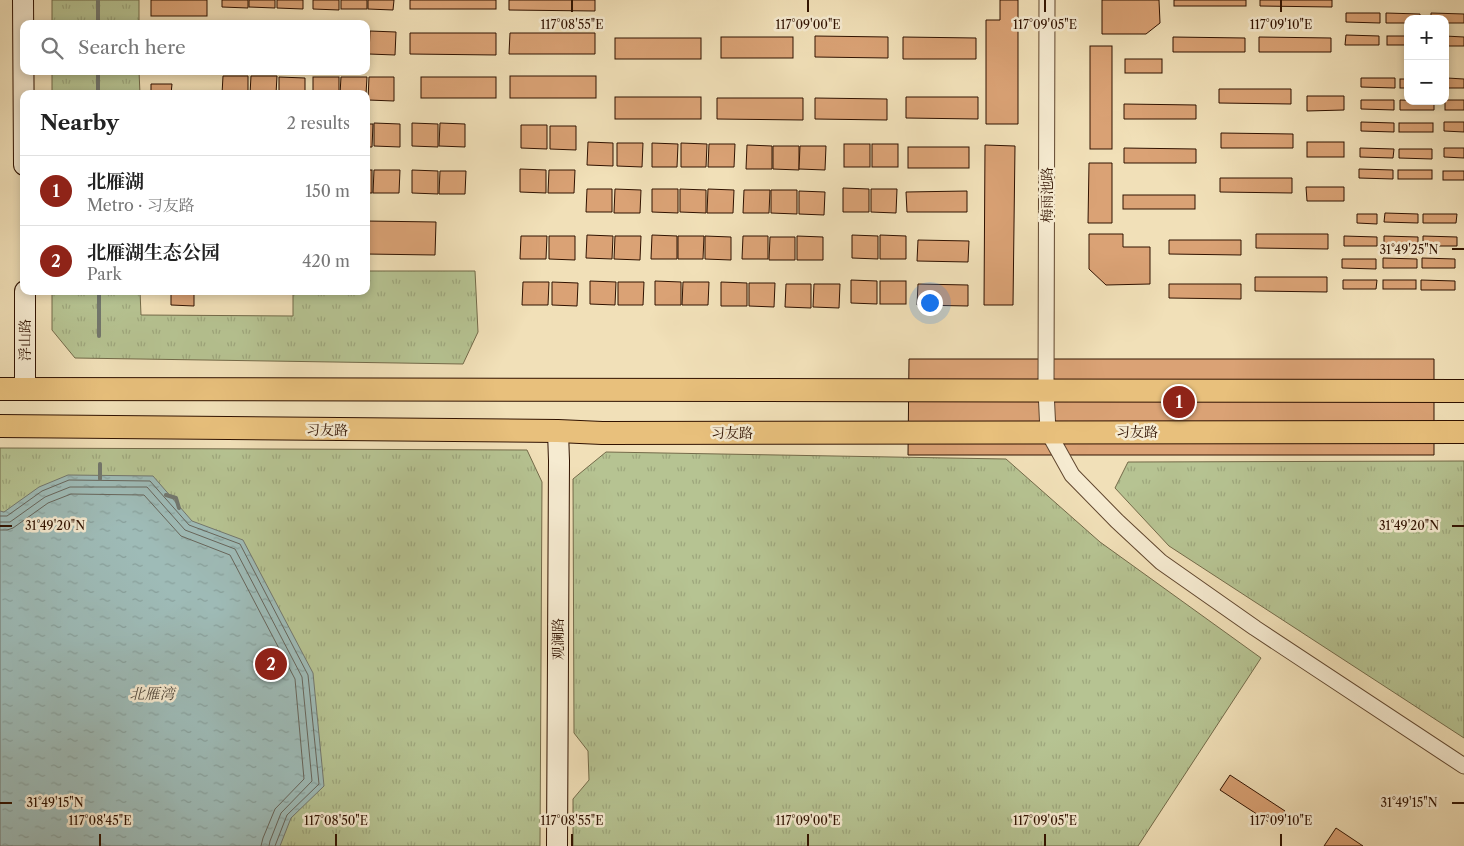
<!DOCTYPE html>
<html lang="en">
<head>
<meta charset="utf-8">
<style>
  :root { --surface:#fff; --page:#f2f2f2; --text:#222; --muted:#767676; --line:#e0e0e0; --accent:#8f2418 }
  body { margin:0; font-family:"Libre Caslon Text","Noto Serif SC",serif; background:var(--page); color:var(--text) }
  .controls { position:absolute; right:15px; top:15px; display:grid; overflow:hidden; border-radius:10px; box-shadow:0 2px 8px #0003 }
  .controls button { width:45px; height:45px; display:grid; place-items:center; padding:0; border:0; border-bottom:1px solid var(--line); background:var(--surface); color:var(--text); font:25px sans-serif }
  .you { position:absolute; left:929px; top:302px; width:18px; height:18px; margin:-12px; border:4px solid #fff; border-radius:50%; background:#1a73e8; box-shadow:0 0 0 8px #1a73e833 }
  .badge { display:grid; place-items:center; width:32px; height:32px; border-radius:50%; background:var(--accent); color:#fff; font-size:16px; font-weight:700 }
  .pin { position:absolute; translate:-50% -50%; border:2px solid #fff; box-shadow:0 1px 5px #0006 }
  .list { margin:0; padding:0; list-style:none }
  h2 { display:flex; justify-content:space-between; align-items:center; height:65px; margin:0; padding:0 20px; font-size:21px }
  h2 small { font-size:16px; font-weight:400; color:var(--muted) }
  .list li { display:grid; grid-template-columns:32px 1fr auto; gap:15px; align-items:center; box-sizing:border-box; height:70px; padding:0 20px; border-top:1px solid var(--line) }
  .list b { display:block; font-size:19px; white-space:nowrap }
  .list p { margin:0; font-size:16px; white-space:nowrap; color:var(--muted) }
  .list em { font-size:16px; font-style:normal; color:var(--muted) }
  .icon { flex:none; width:28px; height:28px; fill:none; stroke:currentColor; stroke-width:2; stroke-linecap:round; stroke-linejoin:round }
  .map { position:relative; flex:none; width:1464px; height:846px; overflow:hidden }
  .search { position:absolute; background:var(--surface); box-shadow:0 2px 8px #0003; left:20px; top:20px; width:350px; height:55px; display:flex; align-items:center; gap:12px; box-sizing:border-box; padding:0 18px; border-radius:10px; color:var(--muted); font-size:19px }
  .panel { position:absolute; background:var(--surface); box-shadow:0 2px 8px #0003; left:20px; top:90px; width:350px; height:205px; border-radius:10px }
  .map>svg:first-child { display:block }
</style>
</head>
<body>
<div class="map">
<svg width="1464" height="846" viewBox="0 0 1464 846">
  <defs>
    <pattern id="grass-tufts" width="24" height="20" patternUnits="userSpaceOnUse" patternTransform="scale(1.25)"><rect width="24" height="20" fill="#b6c392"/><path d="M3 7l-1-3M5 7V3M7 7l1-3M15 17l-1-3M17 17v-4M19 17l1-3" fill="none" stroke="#9da67c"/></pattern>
    <pattern id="water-ripples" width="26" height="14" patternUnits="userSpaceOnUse" patternTransform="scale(1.25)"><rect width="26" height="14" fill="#9ebbb7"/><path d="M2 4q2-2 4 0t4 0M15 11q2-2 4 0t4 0" fill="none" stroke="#88a09c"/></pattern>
  </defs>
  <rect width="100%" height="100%" fill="#f1e0b8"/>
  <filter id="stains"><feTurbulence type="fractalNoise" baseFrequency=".004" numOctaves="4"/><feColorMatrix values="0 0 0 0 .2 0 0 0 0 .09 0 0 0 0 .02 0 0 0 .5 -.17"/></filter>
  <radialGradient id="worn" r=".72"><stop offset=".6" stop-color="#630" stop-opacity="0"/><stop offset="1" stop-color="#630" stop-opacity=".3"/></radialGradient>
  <g fill="url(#grass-tufts)" stroke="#736a49">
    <rect x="52" y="0" width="87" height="24"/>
    <polygon points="52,71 139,71 140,94 52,94"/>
    <polygon points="366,271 475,271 478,332 463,364 75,358 52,330 52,291 140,291 141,315 293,316 293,291 366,291"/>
    <polygon points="0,448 527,450 542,482 540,846 0,846"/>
    <polygon points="606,452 1006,459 1100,542 1261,658 1138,846 573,846 573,799 589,780 588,751 574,733 573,479"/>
    <polygon points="1464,461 1464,738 1169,546 1115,488 1128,462"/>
  </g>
  <polygon fill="url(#water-ripples)" stroke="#72776e" points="68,475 153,476 192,521 243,540 313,673 324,786 291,818 280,846 0,846 0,511 4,512 39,487"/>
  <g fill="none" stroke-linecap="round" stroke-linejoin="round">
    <g stroke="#67665c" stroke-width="1">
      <polyline points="0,516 7,516 42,491 69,480 150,481 189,525 240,544 308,675 319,784 287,815 275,846"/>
      <polyline points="0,522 10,522 45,497 70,487 147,487 185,530 235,549 302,677 312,781 281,813 270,841 269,846"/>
      <polyline points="0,530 7,530 13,528 48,503 71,494 144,495 181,536 230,555 295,679 304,779 275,809 263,838 261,846"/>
    </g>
    <g stroke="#72776e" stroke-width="4">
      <polyline points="98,0 98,24"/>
      <polyline points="98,71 98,94"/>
      <polyline points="99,291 99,336"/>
      <polyline points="100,464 100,479"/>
      <polyline points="166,495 176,498 179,508"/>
    </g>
  </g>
  <g fill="#daa275" stroke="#301200">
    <rect x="151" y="0" width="56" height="16"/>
    <polygon points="222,0 248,0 248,8 222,7"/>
    <polygon points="249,0 275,0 275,8 249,7"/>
    <polygon points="277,0 303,0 303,9 277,8"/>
    <polygon points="313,0 339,0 339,10 313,9"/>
    <rect x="341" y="0" width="26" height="9"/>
    <polygon points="368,0 394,0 393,10 368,9"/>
    <rect x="410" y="0" width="86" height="9"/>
    <polygon points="509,0 595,0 595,11 509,10"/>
    <polygon points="1000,0 1018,0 1018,124 986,124 986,20 1000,20"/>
    <polygon points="1102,0 1159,0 1160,23 1146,34 1102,34"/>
    <rect x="1174" y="0" width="72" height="6"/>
    <polygon points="1260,0 1332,0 1332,7 1260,6"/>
    <polygon points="1346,13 1380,13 1380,23 1346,22"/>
    <polygon points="1386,13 1420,14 1420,19 1408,19 1408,23 1386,23"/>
    <polygon points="1431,13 1464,14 1464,23 1445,23 1445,19 1431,19"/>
    <polygon points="370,31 396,32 395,55 369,54"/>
    <polygon points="410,33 496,33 496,55 410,54"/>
    <polygon points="510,33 595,33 595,54 509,54"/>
    <polygon points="1346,35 1379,36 1379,45 1345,45"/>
    <polygon points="815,36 888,37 888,58 815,57"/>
    <rect x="1387" y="36" width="21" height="9"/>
    <polygon points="1445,36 1464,37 1464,46 1445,46"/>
    <rect x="721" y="37" width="72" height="21"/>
    <polygon points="903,37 976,38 976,59 903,59"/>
    <polygon points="1173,37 1245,38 1245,52 1173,52"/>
    <polygon points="1259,37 1331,38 1331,52 1259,52"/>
    <rect x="615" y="38" width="86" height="21"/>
    <rect x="1090" y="46" width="22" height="103"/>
    <rect x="1125" y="59" width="37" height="14"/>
    <polygon points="223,76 248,76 248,94 222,94"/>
    <polygon points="251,76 277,76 276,94 250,94"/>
    <rect x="510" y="76" width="86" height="22"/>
    <polygon points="279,77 305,78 305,94 279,94"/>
    <rect x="313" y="77" width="26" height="17"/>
    <polygon points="341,77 367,77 366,94 340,94"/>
    <polygon points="369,77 394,77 394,101 368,100"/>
    <rect x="421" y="77" width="75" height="21"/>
    <polygon points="1361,78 1395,78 1395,88 1361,87"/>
    <polygon points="1447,78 1464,79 1464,88 1447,88"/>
    <rect x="1400" y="79" width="8" height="9"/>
    <polygon points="151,84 172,84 171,94 151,94"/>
    <polygon points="1219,89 1291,89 1291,104 1219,103"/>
    <polygon points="1307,96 1344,96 1344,110 1307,111"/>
    <rect x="615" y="97" width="86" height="22"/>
    <polygon points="906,97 978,97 978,119 906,118"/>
    <polygon points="717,98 803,98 803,120 717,119"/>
    <polygon points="815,98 887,99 887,120 815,119"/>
    <polygon points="1361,100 1394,100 1394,110 1361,109"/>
    <polygon points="1400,100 1434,101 1434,110 1400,110"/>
    <rect x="1445" y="100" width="19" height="10"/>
    <polygon points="1124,104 1196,105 1196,119 1124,119"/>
    <polygon points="1361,122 1394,123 1394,132 1361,131"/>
    <polygon points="1444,122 1464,122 1464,132 1444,131"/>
    <polygon points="374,123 400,124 400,147 374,146"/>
    <polygon points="412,123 438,124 438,147 412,146"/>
    <polygon points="440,123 465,124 465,147 439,146"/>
    <rect x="1399" y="123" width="34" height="9"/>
    <polygon points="366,124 373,124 372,147 366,147"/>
    <polygon points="521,125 547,125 547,149 521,148"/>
    <polygon points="550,126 576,126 576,150 550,149"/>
    <polygon points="1221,133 1293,134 1293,148 1221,148"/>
    <polygon points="588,142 613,143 613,166 587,165"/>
    <rect x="1307" y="142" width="37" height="15"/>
    <polygon points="617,143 643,143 642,167 617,166"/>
    <polygon points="652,143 678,144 677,167 652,167"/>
    <polygon points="681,143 707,144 706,167 681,167"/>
    <polygon points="709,144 735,144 734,167 708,167"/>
    <rect x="844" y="144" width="26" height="23"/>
    <rect x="872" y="144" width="26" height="23"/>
    <polygon points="747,145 772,146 772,169 746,169"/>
    <polygon points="985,145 1015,146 1013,305 984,305"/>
    <polygon points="773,146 799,146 799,170 773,169"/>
    <polygon points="800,146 826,146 825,170 799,169"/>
    <rect x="908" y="147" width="61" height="21"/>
    <polygon points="1124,148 1196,149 1196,163 1124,163"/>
    <polygon points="1360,148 1394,149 1393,158 1360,157"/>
    <polygon points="1444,148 1464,148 1464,158 1444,157"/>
    <polygon points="1399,149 1432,149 1432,159 1399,158"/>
    <polygon points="1089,163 1112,163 1112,223 1088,223"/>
    <polygon points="520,169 546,170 546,193 520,192"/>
    <polygon points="1359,169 1393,170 1393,179 1359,178"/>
    <rect x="366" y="170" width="6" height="23"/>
    <polygon points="374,170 400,170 399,193 373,193"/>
    <polygon points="412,170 438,171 438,194 412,193"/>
    <polygon points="549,170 575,170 574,193 548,193"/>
    <rect x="1398" y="170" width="34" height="9"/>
    <polygon points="440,171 466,171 465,194 439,194"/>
    <rect x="1443" y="171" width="21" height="9"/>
    <polygon points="1220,178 1292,178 1292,193 1220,192"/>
    <polygon points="1306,187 1344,187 1344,201 1307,201"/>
    <polygon points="843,188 869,189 869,212 843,212"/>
    <polygon points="587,189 612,189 612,212 586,212"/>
    <polygon points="615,189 641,190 640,213 614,213"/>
    <polygon points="652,189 678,189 678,213 652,212"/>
    <polygon points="680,189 706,190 706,213 680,212"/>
    <polygon points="708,189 734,190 733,213 707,213"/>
    <polygon points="871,189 897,189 896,213 871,212"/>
    <polygon points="744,190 770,190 769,213 743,213"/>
    <polygon points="771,190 797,190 797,214 771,213"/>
    <polygon points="799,191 825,192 824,215 799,214"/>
    <polygon points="967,191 967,212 907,212 906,192"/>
    <rect x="1123" y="195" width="72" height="14"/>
    <polygon points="1385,213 1418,214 1418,223 1384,222"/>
    <polygon points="1357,214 1377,214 1377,224 1357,223"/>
    <polygon points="1423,214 1457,214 1456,223 1423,223"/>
    <polygon points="366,221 436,222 435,255 366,254"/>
    <polygon points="1089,234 1123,234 1123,247 1150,247 1150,284 1106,285 1089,269"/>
    <polygon points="1256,234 1328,234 1328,249 1256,248"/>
    <polygon points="587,235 613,236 612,259 586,258"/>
    <polygon points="652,235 677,236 677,259 651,259"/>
    <polygon points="852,235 878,236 878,259 852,258"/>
    <polygon points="880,235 906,236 906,259 880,259"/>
    <polygon points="521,236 547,236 546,259 520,259"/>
    <polygon points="549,236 575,236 575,260 549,259"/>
    <polygon points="615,236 641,236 640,260 614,259"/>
    <polygon points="678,236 704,236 703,259 678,259"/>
    <polygon points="705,236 731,237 731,260 705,259"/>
    <polygon points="743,236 768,236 768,259 742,259"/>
    <polygon points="797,236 823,237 823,260 797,260"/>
    <polygon points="1344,236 1377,237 1377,246 1344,246"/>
    <polygon points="1384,236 1418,237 1418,246 1384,246"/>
    <polygon points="1423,236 1457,237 1457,246 1423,246"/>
    <polygon points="770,237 795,237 795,260 769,260"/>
    <polygon points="918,240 969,241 968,262 917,261"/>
    <polygon points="1169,240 1241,240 1241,255 1169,254"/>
    <polygon points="1383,258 1417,259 1417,268 1383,268"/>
    <polygon points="1422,258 1455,259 1455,268 1422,268"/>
    <polygon points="1342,259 1376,259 1376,269 1342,268"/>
    <polygon points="1255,277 1327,277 1327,292 1255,291"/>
    <polygon points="851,280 877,281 877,304 851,303"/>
    <polygon points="1343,280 1377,280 1376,289 1343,289"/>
    <rect x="1383" y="280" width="33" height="9"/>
    <polygon points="1421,280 1455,281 1455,290 1421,290"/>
    <polygon points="590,281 616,282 615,305 590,304"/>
    <polygon points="655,281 681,282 681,305 655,305"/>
    <rect x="880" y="281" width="26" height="23"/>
    <polygon points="523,282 549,282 548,305 522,305"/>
    <polygon points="552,282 578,283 577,306 552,305"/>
    <polygon points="618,282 644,282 643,305 618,305"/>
    <polygon points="683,282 709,282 708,305 682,305"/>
    <polygon points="721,282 747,283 747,306 721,306"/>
    <polygon points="749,283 775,283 774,307 749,306"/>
    <polygon points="786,284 811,284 811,308 785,307"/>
    <polygon points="814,284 840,284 839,308 813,307"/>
    <polygon points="918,284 968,285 968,306 917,305"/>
    <polygon points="1169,284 1241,284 1241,299 1169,298"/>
    <polygon points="171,291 194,291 194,306 171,305"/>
    <polygon points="909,359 1434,359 1434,455 908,455"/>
    <polygon points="1230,775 1285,811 1275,826 1220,790"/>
    <polygon points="1336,828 1363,846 1324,846"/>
  </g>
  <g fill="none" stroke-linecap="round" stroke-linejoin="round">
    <defs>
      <polyline id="street" points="1047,0 1046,390 1048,432 1072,475 1117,521 1161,562 1255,628 1464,766"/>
      <g id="secondary">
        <polyline points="23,0 24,165"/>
        <polyline points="25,291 25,389"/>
        <polyline points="557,846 559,461 558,431"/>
      </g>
      <g id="primary">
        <polyline points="0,389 1464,391"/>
        <polyline points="0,426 558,431 602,433 1464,432"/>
      </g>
    </defs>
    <use href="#street" stroke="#60462e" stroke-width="17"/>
    <use href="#secondary" stroke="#301200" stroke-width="22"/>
    <use href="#primary" stroke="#301200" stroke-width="24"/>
    <use href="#street" stroke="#f6ebd1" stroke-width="15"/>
    <use href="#secondary" stroke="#f6ebd1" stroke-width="20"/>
    <use href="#primary" stroke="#e8c07c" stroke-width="22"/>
  </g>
  <path fill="none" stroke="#301200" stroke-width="2" d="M572,0V12M808,0V12M1045,0V12M1281,0V12M1452,249H1464M0,526H12M1452,526H1464M0,803H12M1452,803H1464M100,834V846M336,834V846M572,834V846M808,834V846M1045,834V846M1281,834V846"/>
  <g text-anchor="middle" stroke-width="5" stroke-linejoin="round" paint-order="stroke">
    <g font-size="14" fill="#301200" stroke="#f6ebd1">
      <text transform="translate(1047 195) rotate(-90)" y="5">梅雨池路</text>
      <text transform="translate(25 340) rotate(-90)" y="5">浮山路</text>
      <text transform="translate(327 430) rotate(1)" y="5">习友路</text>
      <text x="1137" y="437">习友路</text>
      <text x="732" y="438">习友路</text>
      <text transform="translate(558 639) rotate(-90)" y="5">观澜路</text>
    </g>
    <g font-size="15" font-style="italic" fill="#564d40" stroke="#f6ebd1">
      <text x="152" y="699">北雁湾</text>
    </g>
  </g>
  <g font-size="12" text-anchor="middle" fill="#301200" stroke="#f6ebd1" stroke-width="5" stroke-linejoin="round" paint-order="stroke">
    <text x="572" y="29">117°08'55"E</text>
    <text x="808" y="29">117°09'00"E</text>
    <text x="1045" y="29">117°09'05"E</text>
    <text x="1281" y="29">117°09'10"E</text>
    <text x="1409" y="254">31°49'25"N</text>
    <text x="55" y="530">31°49'20"N</text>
    <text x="1409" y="530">31°49'20"N</text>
    <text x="55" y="807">31°49'15"N</text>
    <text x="1409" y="807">31°49'15"N</text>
    <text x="100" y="825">117°08'45"E</text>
    <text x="336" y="825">117°08'50"E</text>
    <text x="572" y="825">117°08'55"E</text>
    <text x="808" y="825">117°09'00"E</text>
    <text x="1045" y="825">117°09'05"E</text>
    <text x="1281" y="825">117°09'10"E</text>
  </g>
  <rect width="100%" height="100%" filter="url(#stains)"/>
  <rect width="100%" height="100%" fill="url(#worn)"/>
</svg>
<div class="controls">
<button>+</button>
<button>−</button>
</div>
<div class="you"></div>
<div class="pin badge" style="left:1179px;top:402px">1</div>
<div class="pin badge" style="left:271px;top:664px">2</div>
<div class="search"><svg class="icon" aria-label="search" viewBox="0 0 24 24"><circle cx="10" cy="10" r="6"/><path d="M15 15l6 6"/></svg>Search here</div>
<section class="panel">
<h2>Nearby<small>2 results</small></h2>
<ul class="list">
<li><span class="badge">1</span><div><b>北雁湖</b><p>Metro · 习友路</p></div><em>150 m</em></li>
<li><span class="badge">2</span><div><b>北雁湖生态公园</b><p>Park</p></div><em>420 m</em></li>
</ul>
</section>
</div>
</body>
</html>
